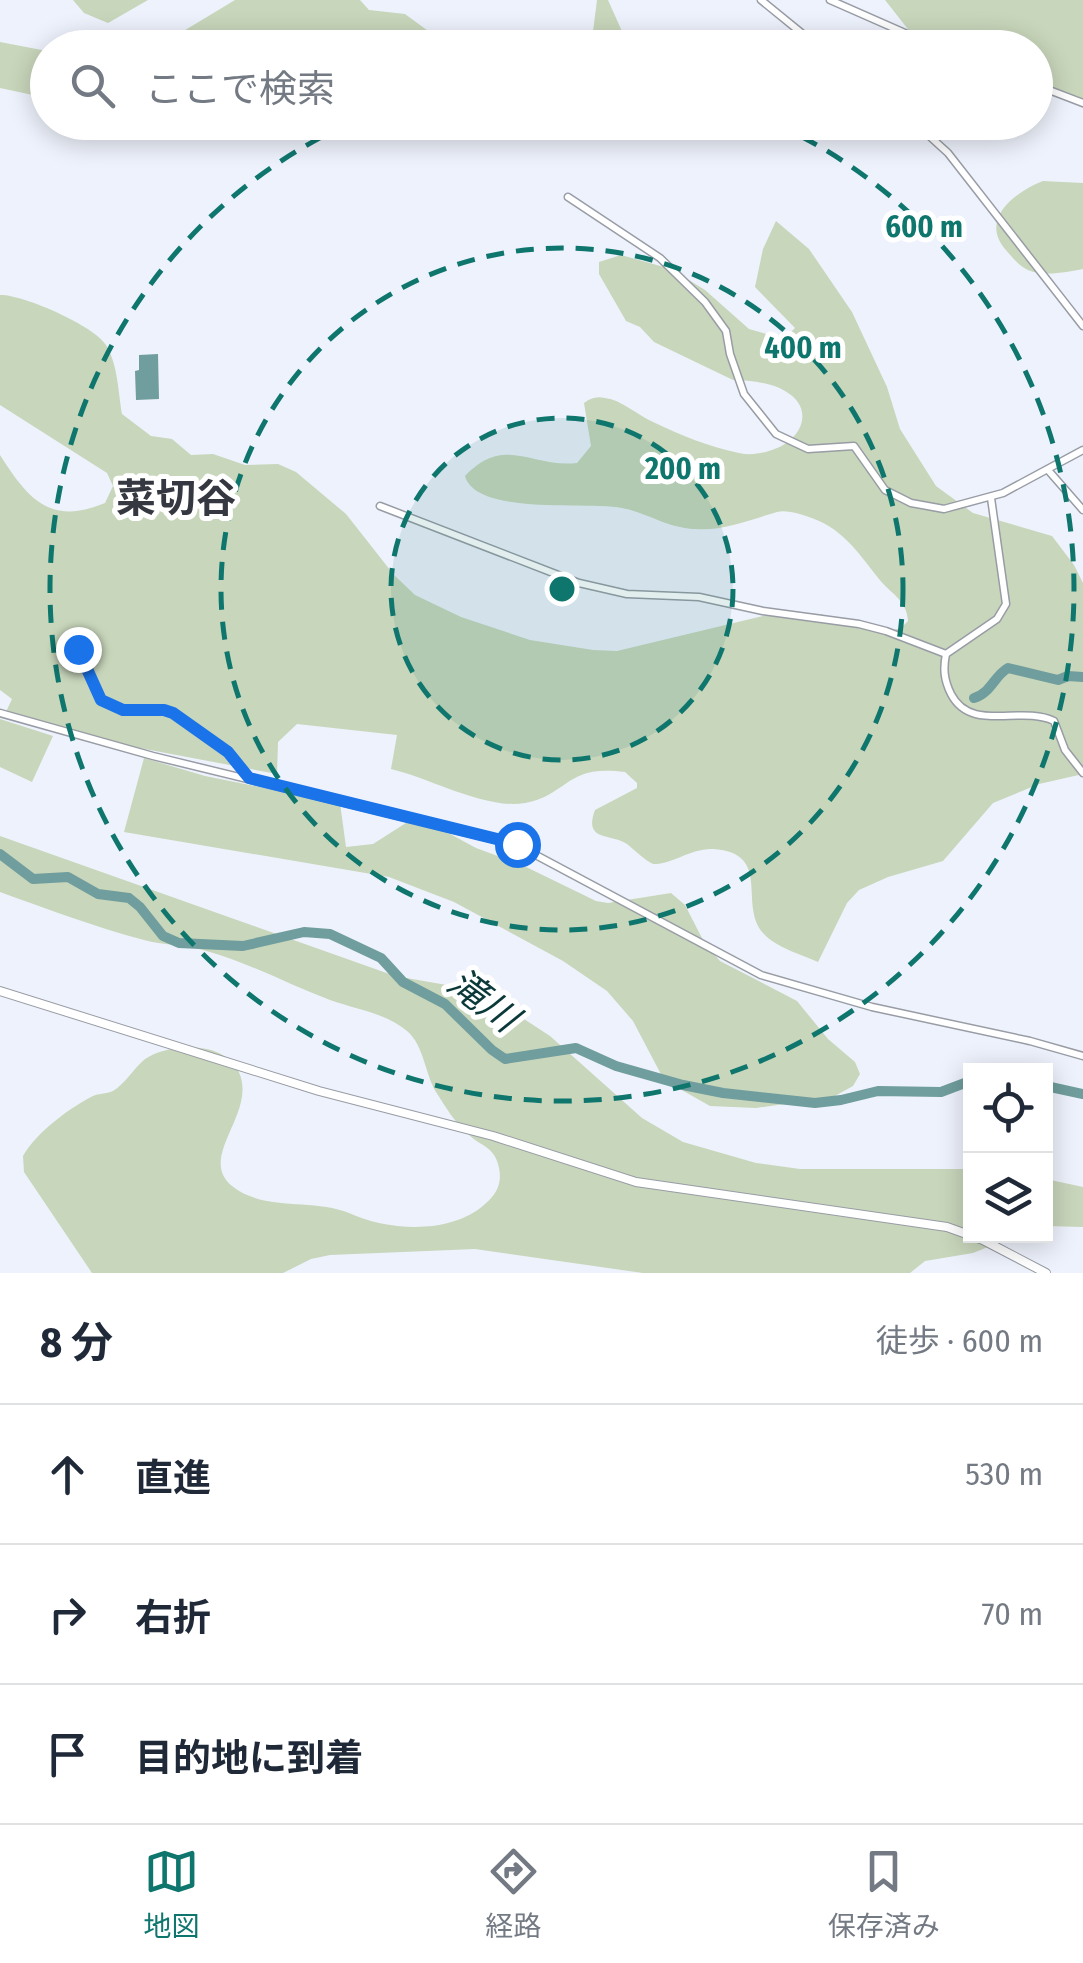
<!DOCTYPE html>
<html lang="ja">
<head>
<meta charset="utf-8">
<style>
  :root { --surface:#fff; --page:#f6f6f7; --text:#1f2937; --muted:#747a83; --line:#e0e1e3; --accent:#0f766e }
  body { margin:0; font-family:"Fira Sans Condensed","Noto Sans JP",sans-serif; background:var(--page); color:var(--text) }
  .controls { position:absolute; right:30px; bottom:30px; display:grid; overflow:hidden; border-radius:0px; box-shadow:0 5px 25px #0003 }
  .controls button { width:90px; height:90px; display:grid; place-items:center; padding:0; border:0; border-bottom:2px solid var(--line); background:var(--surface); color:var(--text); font:50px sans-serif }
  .stop { position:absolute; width:30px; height:30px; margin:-22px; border:8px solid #1a73e8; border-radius:50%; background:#fff }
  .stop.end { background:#1a73e8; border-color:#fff; box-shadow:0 2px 10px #0008 }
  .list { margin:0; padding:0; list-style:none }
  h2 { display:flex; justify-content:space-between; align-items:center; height:130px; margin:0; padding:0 40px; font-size:42px }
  h2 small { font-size:32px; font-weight:400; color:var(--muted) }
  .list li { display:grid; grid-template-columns:65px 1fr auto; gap:30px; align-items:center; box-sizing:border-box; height:140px; padding:0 40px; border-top:2px solid var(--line) }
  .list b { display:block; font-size:38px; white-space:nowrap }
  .list em { font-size:32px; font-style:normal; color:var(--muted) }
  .icon { flex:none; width:55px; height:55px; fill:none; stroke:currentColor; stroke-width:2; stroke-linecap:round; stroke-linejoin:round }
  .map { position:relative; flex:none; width:1083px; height:1273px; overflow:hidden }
  .search { position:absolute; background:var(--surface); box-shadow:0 5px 25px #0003; left:30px; right:30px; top:30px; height:110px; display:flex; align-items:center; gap:25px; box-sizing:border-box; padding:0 35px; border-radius:55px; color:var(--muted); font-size:38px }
  .sheet { height:550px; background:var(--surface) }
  nav { display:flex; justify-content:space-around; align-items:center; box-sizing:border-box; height:140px; border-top:2px solid var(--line); background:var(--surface); font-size:28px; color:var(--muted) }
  nav a { display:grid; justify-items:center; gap:5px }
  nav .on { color:var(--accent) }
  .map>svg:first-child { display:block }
</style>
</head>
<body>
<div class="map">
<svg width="1083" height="1273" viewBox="0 0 1083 1273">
  <rect width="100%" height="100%" fill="#eef2fc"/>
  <g fill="#c8d6bb">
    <polygon points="73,0 148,0 108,23 84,13"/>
    <polygon points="235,0 360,0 369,10 405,14 450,47 150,47 167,41"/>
    <polygon points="597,0 608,0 629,47 591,47"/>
    <polygon points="885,0 1083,0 1083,108 1036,86 1036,48 922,47"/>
    <polygon points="0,42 47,51 47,98 0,88"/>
    <path d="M1043,181L1083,183V269C1067,272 1044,277 1028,270C1019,266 1012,257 1005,249C979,218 1017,191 1043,181Z"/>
    <path d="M776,221L809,249L852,312L887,387L900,429L936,486L973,513L1052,536L1074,565L1083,583V774L1039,784L993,803L943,861L888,877L859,890L847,903L818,962C800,954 775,947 763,933C738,904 773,853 713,849C691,848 674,864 653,864C643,859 636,851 627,844C611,833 583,842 595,810L637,788V783L625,772C565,764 570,794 525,803C486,810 430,778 391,769L397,735L297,724L278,742L277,774L129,746L6,712L12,699L0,690V455C28,499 50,526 105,503L113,486L107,473L0,405V295C22,294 95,326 106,345C118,365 118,391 122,414L151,436L172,439L191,455L213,454L245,465L278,464L296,472L346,514L394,575L415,595L461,617L530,640L593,650L617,651L780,612L820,614L889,631L901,628L908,621C907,600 891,594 879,579C857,551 842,527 806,516C797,513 786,510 777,512C749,520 724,531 695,529C667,528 648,513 622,508C588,501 476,516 465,476C505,434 531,468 577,463L591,446L584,403C591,398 596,396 605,398C622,400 637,415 653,422C680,435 710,447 739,453C752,456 765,453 777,448C802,438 815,408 785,391C772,383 749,380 733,380L654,342L640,327L626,321L599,274V262L621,255L671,269L705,290L749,329L784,339L795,328L755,287L763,249Z"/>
    <polygon points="0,719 53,736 32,782 0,767"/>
    <polygon points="144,758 205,776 340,803 346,847 373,844 417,816 476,848 522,865 596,901 608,903 671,893 685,905 705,944 720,961 797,1001 828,1039 855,1062 860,1074 853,1086 833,1097 756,1108 710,1106 664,1080 633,1021 607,991 563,961 454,902 389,877 124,832"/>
    <path d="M0,836L395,976L481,991L550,1036L642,1118L683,1142L756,1163L800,1169H970V1236H1015L973,1253L925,1261L910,1273H643L475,1249L330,1255L311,1259L283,1273H92L24,1172L23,1156C37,1132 67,1110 91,1097C98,1093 106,1094 113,1091C125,1084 134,1068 145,1059C169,1043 219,1041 236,1067C263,1109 195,1156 232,1186C264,1212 313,1198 349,1213C388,1231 451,1235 485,1204C498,1193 503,1181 498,1164C493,1146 480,1146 468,1134C455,1123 445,1106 436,1092C425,1074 424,1045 407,1031C386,1013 355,1009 330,1000C287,984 248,962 203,950C184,945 163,945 144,940C95,927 47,909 0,892Z"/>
    <polygon points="1046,1179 1083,1187 1083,1227 1046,1226"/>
  </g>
  <polygon fill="#709d9d" points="158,354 159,399 136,400 135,371 139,370 139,355"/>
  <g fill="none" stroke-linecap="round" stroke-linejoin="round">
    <g stroke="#709d9d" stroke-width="10">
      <path d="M974,698C991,693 994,676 1008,668L1058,680L1068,676L1083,677"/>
      <polyline points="0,854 33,879 68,877 98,894 129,898 140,907 163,936 179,943 243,946 304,932 330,934 381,958 403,982 445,1004 492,1050 505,1059 576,1048 616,1066 683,1085 723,1093 815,1103 841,1100 878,1091 941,1092 970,1081"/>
      <polyline points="1046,1086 1083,1094"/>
    </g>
    <defs>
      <g id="minor">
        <polyline points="761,0 820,48"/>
        <polyline points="830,0 939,48"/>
        <polyline points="1036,85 1083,103"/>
        <polyline points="914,122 948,153 1083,326"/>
        <polyline points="568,197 660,258 705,302 726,331 730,354 744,394 776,434 808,449 854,446 885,490 911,503 944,509 1003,493 1083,450"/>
        <polyline points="1048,470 1083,510"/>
        <path d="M991,498L1006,604L997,619L946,654C943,669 944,680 951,694C971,733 1020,705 1054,721L1065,750L1083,773"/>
        <polyline points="380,506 579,583 627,594 699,597 763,611 859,624 886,631 946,654"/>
        <polyline points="77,649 101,700 123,710 164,710 173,713 228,752 248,777"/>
        <polyline points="0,713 153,756 517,845 761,975 872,1007 1030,1041 1083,1056"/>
      </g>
      <polyline id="tertiary" points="0,991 319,1091 493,1136 636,1182 947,1227 983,1240 1046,1273"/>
    </defs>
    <use href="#minor" stroke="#989ca5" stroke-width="9"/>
    <use href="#tertiary" stroke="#989ca5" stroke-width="10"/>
    <use href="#minor" stroke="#fff" stroke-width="6"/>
    <use href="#tertiary" stroke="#fff" stroke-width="8"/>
  </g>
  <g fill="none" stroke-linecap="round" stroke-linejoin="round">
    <polyline stroke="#1a73e8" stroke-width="12" points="78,649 101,700 123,710 164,710 173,713 228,752 249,778 517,844"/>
  </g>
  <circle cx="562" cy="589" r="171" fill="#0f766e" fill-opacity=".12"/>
  <g fill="none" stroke="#0f766e" stroke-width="5" stroke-dasharray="18 12">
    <circle cx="562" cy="589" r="171"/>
    <circle cx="562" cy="589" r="341"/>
    <path d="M774 123A512 512 0 1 1 350 123"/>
  </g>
  <g text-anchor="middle" stroke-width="10" stroke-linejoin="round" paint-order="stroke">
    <g font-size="38" font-style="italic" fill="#0b3939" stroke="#fff">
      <text transform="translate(483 1000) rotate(37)" y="13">滝川</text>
    </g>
    <g font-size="40" font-weight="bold" fill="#353840" stroke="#fff">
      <text x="176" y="512">菜切谷</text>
    </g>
  </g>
  <circle cx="562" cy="589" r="15" fill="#0f766e" stroke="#fff" stroke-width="5"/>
  <g font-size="30" text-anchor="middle" font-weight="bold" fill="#0f766e" stroke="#fff" stroke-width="10" stroke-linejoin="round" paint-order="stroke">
    <text x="924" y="237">600 m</text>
    <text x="803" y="358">400 m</text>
    <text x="683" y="479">200 m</text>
  </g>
</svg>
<div class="controls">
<button><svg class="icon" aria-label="locate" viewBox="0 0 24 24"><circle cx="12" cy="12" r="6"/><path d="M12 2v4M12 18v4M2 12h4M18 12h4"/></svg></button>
<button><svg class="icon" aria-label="layers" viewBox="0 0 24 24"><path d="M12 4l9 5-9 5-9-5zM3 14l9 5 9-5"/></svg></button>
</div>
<div class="stop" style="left:517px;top:844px"></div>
<div class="stop end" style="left:78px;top:649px"></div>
<div class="search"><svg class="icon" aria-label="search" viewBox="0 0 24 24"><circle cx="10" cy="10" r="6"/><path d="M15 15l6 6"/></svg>ここで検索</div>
</div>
<section class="sheet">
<h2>8 分<small>徒歩 · 600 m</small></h2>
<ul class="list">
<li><svg class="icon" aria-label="ahead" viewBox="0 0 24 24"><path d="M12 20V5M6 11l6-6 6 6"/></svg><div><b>直進</b></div><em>530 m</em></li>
<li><svg class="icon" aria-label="right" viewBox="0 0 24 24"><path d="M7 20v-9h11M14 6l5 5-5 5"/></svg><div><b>右折</b></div><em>70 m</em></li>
<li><svg class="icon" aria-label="arrive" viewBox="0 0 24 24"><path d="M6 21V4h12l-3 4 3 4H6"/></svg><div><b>目的地に到着</b></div></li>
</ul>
</section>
<nav>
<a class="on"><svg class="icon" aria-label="map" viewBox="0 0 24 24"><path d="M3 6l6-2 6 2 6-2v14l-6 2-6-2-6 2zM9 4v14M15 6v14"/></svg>地図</a>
<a><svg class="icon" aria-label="directions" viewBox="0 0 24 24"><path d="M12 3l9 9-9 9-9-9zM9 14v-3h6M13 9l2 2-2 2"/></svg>経路</a>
<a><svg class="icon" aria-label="saved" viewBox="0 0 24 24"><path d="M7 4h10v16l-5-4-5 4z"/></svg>保存済み</a>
</nav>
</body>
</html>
